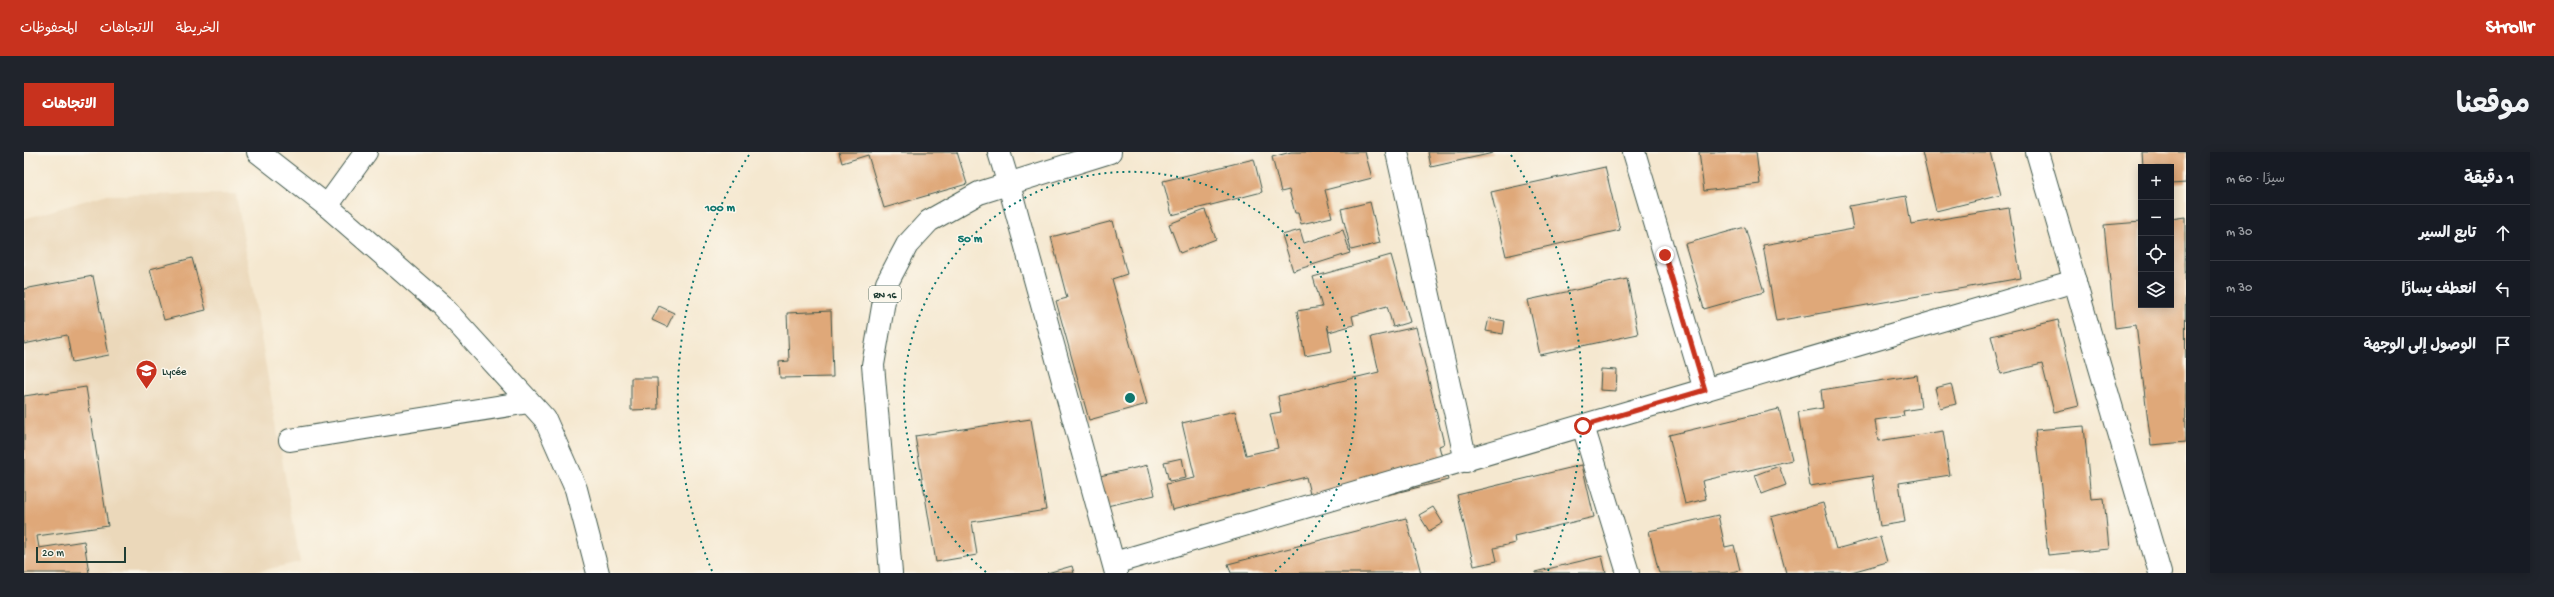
<!DOCTYPE html>
<html lang="ar">
<head>
<meta charset="utf-8">
<style>
  :root { --surface:#171b24; --page:#20242c; --text:#f1f3f6; --muted:#9ea1a6; --line:#363941; --accent:#c8321e }
  body { margin:0; font-family:"Gochi Hand","Playpen Sans Arabic",sans-serif; background:var(--page); color:var(--text); direction:rtl }
  .controls { position:absolute; right:12px; top:12px; display:grid; overflow:hidden; border-radius:0px; box-shadow:0 2px 10px #0003 }
  .controls button { width:36px; height:36px; display:grid; place-items:center; padding:0; border:0; border-bottom:1px solid var(--line); background:var(--surface); color:var(--text); font:20px sans-serif }
  .scale { position:absolute; left:12px; bottom:10px; width:90px; box-sizing:border-box; padding-left:4px; border:2px solid #1f3d34; border-top:0; font-size:11px; line-height:14px; white-space:nowrap; color:#1f3d34; -webkit-text-stroke:3px #fbf7ec; paint-order:stroke }
  .stop { position:absolute; width:12px; height:12px; margin:-9px; border:3px solid #c8321e; border-radius:50%; background:#fff }
  .stop.end { background:#c8321e; border-color:#fff; box-shadow:0 1px 4px #0008 }
  .list { margin:0; padding:0; list-style:none }
  h2 { display:flex; justify-content:space-between; align-items:center; height:52px; margin:0; padding:0 16px; font-size:17px }
  h2 small { font-size:13px; font-weight:400; color:var(--muted) }
  .list li { display:grid; grid-template-columns:26px 1fr auto; gap:12px; align-items:center; box-sizing:border-box; height:56px; padding:0 16px; border-top:1px solid var(--line) }
  .list b { display:block; font-size:15px; white-space:nowrap }
  .list em { font-size:13px; font-style:normal; color:var(--muted) }
  .icon { flex:none; width:22px; height:22px; fill:none; stroke:currentColor; stroke-width:2; stroke-linecap:round; stroke-linejoin:round }
  .map { position:relative; flex:none; width:2162px; height:421px; overflow:hidden; direction:ltr; border-radius:0px }
  header { display:flex; align-items:center; gap:24px; box-sizing:border-box; height:56px; padding:0 20px; background:var(--accent); color:#fff }
  header strong { font-size:19px }
  nav { display:flex; gap:22px; margin-inline-start:auto; font-size:14px }
  .intro { display:flex; align-items:center; justify-content:space-between; box-sizing:border-box; height:96px; padding:0 24px }
  h1 { margin:0; font-size:28px }
  .button { padding:10px 18px; border-radius:0px; background:var(--accent); color:#fff; font-size:14px; font-weight:700 }
  main { display:flex; gap:24px; padding:0 24px }
  aside { flex:1; background:var(--surface); border-radius:0px; box-shadow:0 2px 10px #0003 }
  .map>svg:first-child { display:block }
</style>
</head>
<body>
<header>
<strong>Strollr</strong>
<nav><a>الخريطة</a><a>الاتجاهات</a><a>المحفوظات</a></nav>
</header>
<div class="intro"><h1>موقعنا</h1><a class="button">الاتجاهات</a></div>
<main>
<aside>
<h2>1 دقيقة<small>سيرًا · 60 m</small></h2>
<ul class="list">
<li><svg class="icon" aria-label="ahead" viewBox="0 0 24 24"><path d="M12 20V5M6 11l6-6 6 6"/></svg><div><b>تابع السير</b></div><em>30 m</em></li>
<li><svg class="icon" aria-label="left" viewBox="0 0 24 24"><path d="M17 20v-9H6M10 6l-5 5 5 5"/></svg><div><b>انعطف يسارًا</b></div><em>30 m</em></li>
<li><svg class="icon" aria-label="arrive" viewBox="0 0 24 24"><path d="M6 21V4h12l-3 4 3 4H6"/></svg><div><b>الوصول إلى الوجهة</b></div></li>
</ul>
</aside>
<div class="map">
<svg width="2162" height="421" viewBox="0 0 2162 421">
  <rect width="100%" height="100%" fill="#fbf7ec"/>
  <filter id="ink" filterUnits="userSpaceOnUse"><feTurbulence type="fractalNoise" baseFrequency=".025" numOctaves="2"/><feDisplacementMap in="SourceGraphic" scale="8" xChannelSelector="R" yChannelSelector="G"/><feConvolveMatrix kernelMatrix="1 2 1 2 8 2 1 2 1" color-interpolation-filters="sRGB"/></filter>
  <filter id="wash" filterUnits="userSpaceOnUse"><feTurbulence type="fractalNoise" baseFrequency=".012" numOctaves="4" result="noise"/><feDisplacementMap in="SourceGraphic" scale="16" xChannelSelector="R" yChannelSelector="G"/><feGaussianBlur stdDeviation="0.9" result="paint"/><feColorMatrix in="noise" values="0 0 0 0 0 0 0 0 0 0 0 0 0 0 0 0 0 1.4 0 .05"/><feComposite in="paint" operator="in"/></filter>
  <g filter="url(#wash)">
    <rect width="100%" height="100%" fill="#f5e8d0"/>
    <polygon fill="#ebd8ba" points="212,42 276,410 227,421 0,421 0,67 80,43"/>
    <g id="blocks">
      <g fill="#dfa879">
        <polygon points="815,0 933,0 943,32 860,56 844,3 818,11"/>
        <polygon points="1267,0 1341,0 1348,26 1301,38 1308,65 1277,72 1274,61 1271,61 1265,38 1257,40 1248,5"/>
        <polygon points="1404,0 1469,0 1469,1 1407,15"/>
        <polygon points="1675,0 1732,0 1736,32 1680,39"/>
        <polygon points="1898,0 1966,0 1977,43 1912,59"/>
        <polygon points="2118,0 2162,0 2162,31 2147,32 2147,15 2119,15"/>
        <polygon points="1230,7 1238,40 1148,63 1139,29"/>
        <polygon points="1581,15 1596,78 1482,104 1467,40"/>
        <polygon points="1882,44 1887,72 1985,56 1997,126 1752,169 1739,93 1829,77 1825,54"/>
        <polygon points="1346,50 1356,91 1327,98 1317,57"/>
        <polygon points="1181,58 1192,87 1156,101 1145,72"/>
        <polygon points="2161,65 2162,290 2127,293 2112,173 2091,176 2080,73 2117,70 2117,153 2147,153 2147,67"/>
        <polygon points="1089,69 1103,122 1088,127 1123,252 1065,268 1032,149 1043,146 1027,85"/>
        <polygon points="1721,75 1740,140 1680,157 1661,92"/>
        <polygon points="1276,78 1280,91 1319,78 1326,101 1269,119 1258,83"/>
        <polygon points="1367,103 1386,170 1369,175 1363,154 1328,164 1330,173 1305,180 1303,173 1308,199 1281,204 1273,159 1298,155 1289,125"/>
        <polygon points="168,106 182,158 140,168 126,117"/>
        <polygon points="69,124 85,203 48,210 43,183 0,192 0,137"/>
        <polygon points="1603,127 1614,182 1516,203 1504,148"/>
        <polygon points="635,154 650,161 643,175 628,168"/>
        <polygon points="807,159 809,225 756,226 755,210 765,209 763,161"/>
        <polygon points="1465,166 1481,169 1479,182 1462,179"/>
        <polygon points="2034,168 2055,254 2030,260 2018,212 1977,222 1967,184"/>
        <polygon points="1392,175 1420,292 1415,294 1424,328 1363,343 1360,328 1290,359 1282,325 1148,358 1142,332 1171,326 1158,271 1211,259 1222,303 1254,296 1246,262 1257,260 1254,244 1355,220 1347,185"/>
        <polygon points="1577,217 1593,218 1592,239 1576,238"/>
        <polygon points="1893,223 1897,256 1879,259 1880,264 1851,268 1854,289 1919,279 1926,323 1875,331 1881,370 1856,374 1848,324 1786,334 1774,260 1799,256 1797,238"/>
        <polygon points="607,226 633,226 634,257 607,258"/>
        <polygon points="1927,232 1932,252 1916,256 1911,236"/>
        <polygon points="62,235 84,374 13,384 15,396 60,389 65,421 0,421 0,244"/>
        <polygon points="1755,257 1768,308 1678,329 1682,347 1661,352 1645,283"/>
        <polygon points="1007,267 1022,358 948,370 953,403 912,410 891,284"/>
        <polygon points="2060,274 2067,347 2080,346 2085,397 2024,403 2011,278"/>
        <polygon points="1158,306 1162,326 1145,329 1140,310"/>
        <polygon points="1124,313 1131,343 1083,354 1076,324"/>
        <polygon points="1558,313 1570,365 1490,384 1491,391 1470,396 1473,409 1450,414 1433,343"/>
        <polygon points="1755,314 1762,333 1738,342 1731,323"/>
        <polygon points="1799,351 1812,397 1856,385 1863,410 1824,421 1762,421 1747,365"/>
        <polygon points="1409,355 1419,371 1405,379 1395,363"/>
        <polygon points="1694,363 1701,395 1710,393 1716,418 1703,421 1635,421 1625,379"/>
        <polygon points="1382,366 1397,421 1207,421 1204,412"/>
        <polygon points="1578,404 1582,421 1511,421 1511,420"/>
        <polygon points="1048,414 1050,421 1023,421"/>
      </g>
    </g>
  </g>
  <g filter="url(#ink)">
    <use href="#blocks" fill-opacity="0" stroke="#3f574b" stroke-width="1"/>
    <g fill="none" stroke-linecap="round" stroke-linejoin="round">
      <defs>
        <g id="minor">
          <polyline points="234,0 303,54 418,154 521,267 552,337 574,421"/>
          <polyline points="975,0 985,33"/>
          <polyline points="1373,0 1442,309"/>
          <polyline points="1610,0 1681,238"/>
          <polyline points="2013,0 2136,421"/>
          <polyline points="303,54 342,0"/>
          <polyline points="1559,274 1604,421"/>
          <polyline points="266,288 505,250"/>
          <polyline points="1090,411 2051,129"/>
        </g>
        <g id="major">
          <polyline points="985,33 1092,421"/>
          <polyline points="867,421 849,213 863,131 883,93 905,69 955,41 1086,0"/>
        </g>
      </defs>
      <use href="#minor" stroke="#3f574b" stroke-width="24"/>
      <use href="#major" stroke="#3f574b" stroke-width="24"/>
      <use href="#minor" stroke="#fff" stroke-width="22"/>
      <use href="#major" stroke="#fff" stroke-width="22"/>
    </g>
  </g>
  <g fill="none" stroke-linecap="round" stroke-linejoin="round" filter="url(#ink)">
    <polyline stroke="#c8321e" stroke-width="5" points="1559,274 1681,238 1641,103"/>
  </g>
  <g fill="none" stroke="#0f766e" stroke-width="2" stroke-dasharray="2 4">
    <path d="M962 420A226 226 0 1 1 1250 420"/>
    <path d="M688 419A452 452 0 0 1 725 3M1487 3A452 452 0 0 1 1524 419"/>
  </g>
  <defs>
    <symbol id="school-pin" viewBox="-11 -11 22 30"><path d="M0 17L-7.5 6A9.5 9.5 0 1 1 7.5 6Z" fill="#c8321e" stroke="#fbf7ec"/><path d="M0-5L7-2L0 1L-7-2ZM-4 1L0 2.5L4 1V4Q0 6-4 4Z" fill="#fff"/></symbol>
  </defs>
  <g fill-rule="evenodd">
    <use href="#school-pin" x="110" y="206" width="25" height="34"/>
  </g>
  <g text-anchor="middle" stroke-width="3" stroke-linejoin="round" paint-order="stroke">
    <rect fill="#fbf7ec" stroke="#61756b" stroke-width="1" x="845" y="134" width="32" height="16" rx="3"/>
    <g font-size="10" font-weight="bold" fill="#1f3d34">
      <text x="861" y="146">RN 16</text>
    </g>
    <g font-size="11" fill="#1f3d34" stroke="#fbf7ec" text-anchor="start">
      <text x="138" y="223">Lycée</text>
    </g>
  </g>
  <circle cx="1106" cy="246" r="6" fill="#0f766e" stroke="#fbf7ec" stroke-width="2"/>
  <g font-size="12" text-anchor="middle" font-weight="bold" fill="#0f766e" stroke="#fbf7ec" stroke-width="3" stroke-linejoin="round" paint-order="stroke">
    <text x="696" y="59">100 m</text>
    <text x="946" y="90">50 m</text>
  </g>
</svg>
<div class="controls">
<button>+</button>
<button>−</button>
<button><svg class="icon" aria-label="locate" viewBox="0 0 24 24"><circle cx="12" cy="12" r="6"/><path d="M12 2v4M12 18v4M2 12h4M18 12h4"/></svg></button>
<button><svg class="icon" aria-label="layers" viewBox="0 0 24 24"><path d="M12 4l9 5-9 5-9-5zM3 14l9 5 9-5"/></svg></button>
</div>
<div class="scale">20 m</div>
<div class="stop" style="left:1559px;top:274px"></div>
<div class="stop end" style="left:1641px;top:103px"></div>
</div>
</main>
</body>
</html>
